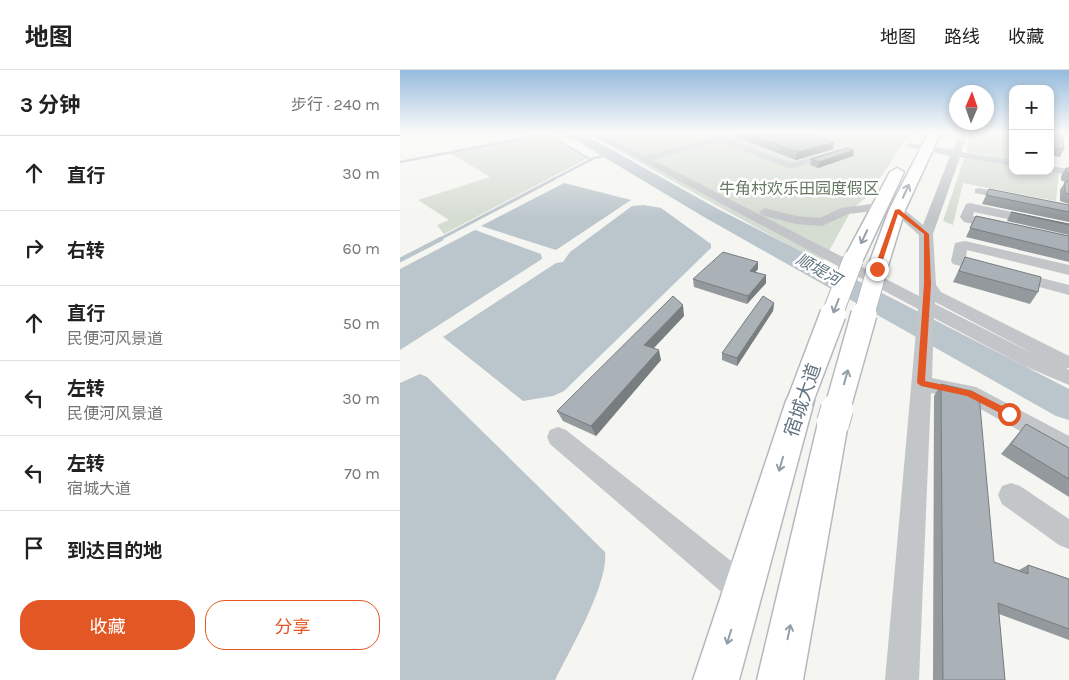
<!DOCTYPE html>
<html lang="zh">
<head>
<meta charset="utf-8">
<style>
  :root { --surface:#fff; --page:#f2f2f2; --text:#222; --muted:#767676; --line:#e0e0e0; --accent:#e35724 }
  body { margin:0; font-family:Karla,"Noto Sans SC",sans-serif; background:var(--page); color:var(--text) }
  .controls { position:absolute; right:15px; top:15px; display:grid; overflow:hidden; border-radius:10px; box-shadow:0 2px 8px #0003 }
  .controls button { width:45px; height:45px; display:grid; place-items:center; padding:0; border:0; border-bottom:1px solid var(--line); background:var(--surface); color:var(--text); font:25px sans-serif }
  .compass { position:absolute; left:549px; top:15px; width:45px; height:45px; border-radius:50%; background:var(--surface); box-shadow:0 2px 8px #0003; rotate:2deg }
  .stop { position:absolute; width:15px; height:15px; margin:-11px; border:4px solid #e35724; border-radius:50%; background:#fff }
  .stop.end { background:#e35724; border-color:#fff; box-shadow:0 1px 5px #0008 }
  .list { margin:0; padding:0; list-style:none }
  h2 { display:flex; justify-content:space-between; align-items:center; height:65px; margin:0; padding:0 20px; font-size:21px }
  h2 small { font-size:16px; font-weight:400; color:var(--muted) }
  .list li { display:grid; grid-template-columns:32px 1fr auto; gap:15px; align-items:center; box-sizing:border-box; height:75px; padding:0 20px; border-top:1px solid var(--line) }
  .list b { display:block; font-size:19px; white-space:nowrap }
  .list p { margin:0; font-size:16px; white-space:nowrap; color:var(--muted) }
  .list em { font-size:16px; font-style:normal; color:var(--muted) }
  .actions { display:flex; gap:10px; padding:15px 20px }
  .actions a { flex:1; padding:11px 0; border:1px solid var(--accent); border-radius:20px; text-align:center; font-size:18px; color:var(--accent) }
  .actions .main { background:var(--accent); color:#fff }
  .icon { flex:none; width:28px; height:28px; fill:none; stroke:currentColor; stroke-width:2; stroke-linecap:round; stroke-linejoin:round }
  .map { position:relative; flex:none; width:669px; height:610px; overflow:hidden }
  header { display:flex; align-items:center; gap:30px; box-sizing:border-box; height:70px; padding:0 25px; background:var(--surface); border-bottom:1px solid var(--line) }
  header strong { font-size:24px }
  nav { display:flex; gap:28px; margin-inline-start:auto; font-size:18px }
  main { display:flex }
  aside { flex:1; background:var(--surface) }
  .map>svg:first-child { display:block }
</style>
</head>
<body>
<header>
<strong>地图</strong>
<nav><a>地图</a><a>路线</a><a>收藏</a></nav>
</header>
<main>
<aside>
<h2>3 分钟<small>步行 · 240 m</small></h2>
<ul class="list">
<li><svg class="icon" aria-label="ahead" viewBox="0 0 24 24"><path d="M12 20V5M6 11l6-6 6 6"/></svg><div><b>直行</b></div><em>30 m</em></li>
<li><svg class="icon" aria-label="right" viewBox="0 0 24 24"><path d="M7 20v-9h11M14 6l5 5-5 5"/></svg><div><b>右转</b></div><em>60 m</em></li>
<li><svg class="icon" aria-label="ahead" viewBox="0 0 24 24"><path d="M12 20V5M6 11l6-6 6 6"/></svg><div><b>直行</b><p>民便河风景道</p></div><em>50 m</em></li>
<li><svg class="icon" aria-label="left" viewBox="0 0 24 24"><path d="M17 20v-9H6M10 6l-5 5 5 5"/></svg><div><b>左转</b><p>民便河风景道</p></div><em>30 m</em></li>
<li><svg class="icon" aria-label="left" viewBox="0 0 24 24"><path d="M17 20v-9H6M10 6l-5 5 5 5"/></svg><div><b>左转</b><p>宿城大道</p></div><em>70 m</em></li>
<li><svg class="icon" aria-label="arrive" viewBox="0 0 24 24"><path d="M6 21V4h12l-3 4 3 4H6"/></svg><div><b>到达目的地</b></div></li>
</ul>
<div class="actions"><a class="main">收藏</a><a>分享</a></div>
</aside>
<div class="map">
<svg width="669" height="610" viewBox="0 0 669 610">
  <rect width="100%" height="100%" fill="#f5f5f1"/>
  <g fill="#d5dcd2">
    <polygon points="185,62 511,62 468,126 452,139 422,194"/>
    <polygon points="571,62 613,63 613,90 567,82 567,75"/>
    <polygon points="145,66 186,89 44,164 37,155 49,150 18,130 90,107 50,83"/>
    <polygon points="565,86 613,94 613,101 659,102 656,131 563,113 553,155 543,151"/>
  </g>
  <g fill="#bbc6cc">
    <polygon points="164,113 231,130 156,180 81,156"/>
    <polygon points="244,135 261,138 311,174 311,178 164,321 153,326 123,331 43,267 156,193 163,192 170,182 232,136"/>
    <polygon points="75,160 141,184 142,189 0,280 0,199"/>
    <path d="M20,304L27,307L205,482C209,513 170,580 155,610H0V313Z"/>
  </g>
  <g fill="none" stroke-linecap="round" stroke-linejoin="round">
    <g stroke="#bbc6cc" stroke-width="2.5">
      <polyline points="0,92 146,64 191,90"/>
      <polyline points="152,110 194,88 210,85"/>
    </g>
    <polyline stroke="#bbc6cc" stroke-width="3" points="38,170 154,109"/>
    <polyline stroke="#bbc6cc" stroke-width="4.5" points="0,190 41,169"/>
    <polygon fill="#bbc6cc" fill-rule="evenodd" points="162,62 180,62 318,139 669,319 669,350 656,346 304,147"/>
    <defs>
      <g id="major">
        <polygon points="529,62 541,62 505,140 487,199 484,203 470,203 467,199 489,140"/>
        <polygon points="497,98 504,102 463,190 460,194 446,194 443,190 490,102"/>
        <polygon points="400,320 410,323 414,331 339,610 293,610 386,331 390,323"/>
        <polygon points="433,341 443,345 448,353 403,610 357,610 418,353 423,345"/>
      </g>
    </defs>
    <use href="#major" stroke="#b5b9bd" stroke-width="3"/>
    <g fill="#c2c6c9" fill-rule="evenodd">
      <path d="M188,62H199L245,86L332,62L336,65L328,69L391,93L438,80V84L391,99L318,71L253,90L519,226V165L491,140L493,137H501L523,155L550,86L505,76L510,73L553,80L560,62H568L561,82L613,90V96L560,87L533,164L536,215L541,222L669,286V298H666L669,300V315L622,295L534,248L532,308L576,317L669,366V388L564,330L531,323L519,610H485L518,239ZM535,232L638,286L535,234Z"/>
      <polygon points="650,96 669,99 669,105 647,101 650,101"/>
      <polygon points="579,118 618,126 620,128 614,131 575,123 575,119"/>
      <polygon points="478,133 482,134 484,137 482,140 448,144 422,156 396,154 361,145 359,142 365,138 396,146 420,148 441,138"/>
      <polygon points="570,133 669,154 669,162 574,142 573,146 605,153 606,156 600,160 564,152 560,147 566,134"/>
      <polygon points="565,171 669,195 669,205 567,180 566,189 669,215 669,225 553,194 551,191 555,173"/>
      <polygon points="158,357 166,360 355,510 359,521 355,532 344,536 333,532 150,374 147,367 150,360"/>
      <polygon points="611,413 620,416 669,449 669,479 659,475 602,434 598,425 602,416"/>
    </g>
    <use href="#major" fill="#fff" fill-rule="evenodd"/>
    <defs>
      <g id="major-bridge-far2">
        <polyline points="432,245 453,190"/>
        <polyline points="464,245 477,199"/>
      </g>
      <g id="major-bridge-far1">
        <polyline points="400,331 433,244"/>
        <polyline points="437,340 464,244"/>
      </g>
      <polyline id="major-bridge" points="433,353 437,339"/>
    </defs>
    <use href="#major-bridge-far2" stroke="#b5b9bd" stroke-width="22" stroke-linecap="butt"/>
    <use href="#major-bridge-far1" stroke="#b5b9bd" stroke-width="28" stroke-linecap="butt"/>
    <use href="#major-bridge" stroke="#b5b9bd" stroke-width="34" stroke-linecap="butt"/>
    <use href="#major-bridge-far2" stroke="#fff" stroke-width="20"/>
    <use href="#major-bridge-far1" stroke="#fff" stroke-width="25"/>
    <use href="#major-bridge" stroke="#fff" stroke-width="32"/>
  </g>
  <g fill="#93999d">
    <polygon points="335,62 405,62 434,72 433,79 396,90 336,67 336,63"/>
    <polygon points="650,62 664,79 660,87 650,85"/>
    <polygon points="454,80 453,86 418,98 410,95 411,89"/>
    <polygon points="666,98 669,98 669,134 660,131 660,120 665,112 661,110 661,106"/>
    <polygon points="589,119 669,135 669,152 582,134"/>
    <polygon points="611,142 669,154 669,165 607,151"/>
    <polygon points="576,146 669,166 669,192 566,167"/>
    <polygon points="565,187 638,222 630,234 553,212"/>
    <polygon points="358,199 355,202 366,205 366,213 347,234 294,217 293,209"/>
    <polygon points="374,233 373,241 337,296 322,290 322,283"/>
    <polygon points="284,246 254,278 261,290 196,366 163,351 157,341"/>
    <polygon points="541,314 594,492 619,500 628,495 669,509 669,570 599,544 605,610 533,610 534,326"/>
    <polygon points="626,354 669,378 669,427 601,384 617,365"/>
  </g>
  <g fill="#787d80">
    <polygon points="434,72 433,79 396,90 397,82"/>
    <polygon points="454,80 453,86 418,98 419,92"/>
    <polygon points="358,192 358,199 350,208 350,201"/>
    <polygon points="366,205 366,213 347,234 348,226"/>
    <polygon points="374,233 373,241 337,296 337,288"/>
    <polygon points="283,235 284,246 247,285 244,275"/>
    <polygon points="259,280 261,290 196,366 191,356"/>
  </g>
  <g fill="#abb2b7" stroke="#787d80">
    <polygon points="343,62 405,62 434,72 397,82"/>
    <polygon points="650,62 662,62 664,79 650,78"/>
    <polygon points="447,78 454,80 419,92 411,89"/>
    <polygon points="666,98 669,98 669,104 666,102"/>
    <polygon points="665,112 669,112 669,124 665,123"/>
    <polygon points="589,119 669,135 669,142 586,125"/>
    <polygon points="611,142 669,154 669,155"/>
    <polygon points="576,146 669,166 669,182 570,158"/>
    <polygon points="323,182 358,192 350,201 366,205 348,226 293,209"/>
    <polygon points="565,187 641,207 638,222 559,201"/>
    <polygon points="273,226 283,235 244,275 259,280 191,356 157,341"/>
    <polygon points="363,226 374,233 337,288 322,283"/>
    <polygon points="541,314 571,321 579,325 594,492 628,504 628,495 669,509 669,559 598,533 605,610 543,610"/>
    <polygon points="626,354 669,378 669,409 611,374"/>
  </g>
  <defs><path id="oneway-shaft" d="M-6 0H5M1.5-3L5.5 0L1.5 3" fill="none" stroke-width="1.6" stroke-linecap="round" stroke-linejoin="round" transform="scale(1.25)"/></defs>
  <g stroke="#929ea8">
    <use href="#oneway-shaft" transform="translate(506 121) rotate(-65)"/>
    <use href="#oneway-shaft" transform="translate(464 167) rotate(115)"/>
    <use href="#oneway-shaft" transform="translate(436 236) rotate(111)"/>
    <use href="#oneway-shaft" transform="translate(446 307) rotate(-74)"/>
    <use href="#oneway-shaft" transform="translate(381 394) rotate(106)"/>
    <use href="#oneway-shaft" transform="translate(389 562) rotate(-78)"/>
    <use href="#oneway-shaft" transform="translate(329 567) rotate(107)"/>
  </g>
  <linearGradient id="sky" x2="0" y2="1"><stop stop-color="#96bbdd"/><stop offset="0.42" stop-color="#fafaf9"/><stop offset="1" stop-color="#fafaf9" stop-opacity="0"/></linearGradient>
  <rect width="669" height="148" fill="url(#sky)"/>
  <polygon fill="#e35724" points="499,139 529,164 531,214 525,311 572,321 612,341 612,346 606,346 567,326 521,316 517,313 524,214 524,164 498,144 480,199 477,201 474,199 495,140"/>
  <g text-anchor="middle" stroke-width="5" stroke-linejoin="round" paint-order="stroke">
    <g font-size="16" fill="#667963" stroke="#fff">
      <text x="399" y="124">牛角村欢乐田园度假区</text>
    </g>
    <g font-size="16" font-style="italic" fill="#5f767f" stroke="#fff">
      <text transform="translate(419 199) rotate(29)" y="6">顺堤河</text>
    </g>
    <g font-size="19" fill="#647482" stroke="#fff">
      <text transform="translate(402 330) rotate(-71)" y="7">宿城大道</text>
    </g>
  </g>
</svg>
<div class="controls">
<button>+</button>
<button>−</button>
</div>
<svg class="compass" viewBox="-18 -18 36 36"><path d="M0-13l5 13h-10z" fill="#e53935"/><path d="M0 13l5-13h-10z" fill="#767676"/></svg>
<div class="stop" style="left:609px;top:344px"></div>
<div class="stop end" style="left:477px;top:199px"></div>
</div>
</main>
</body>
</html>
